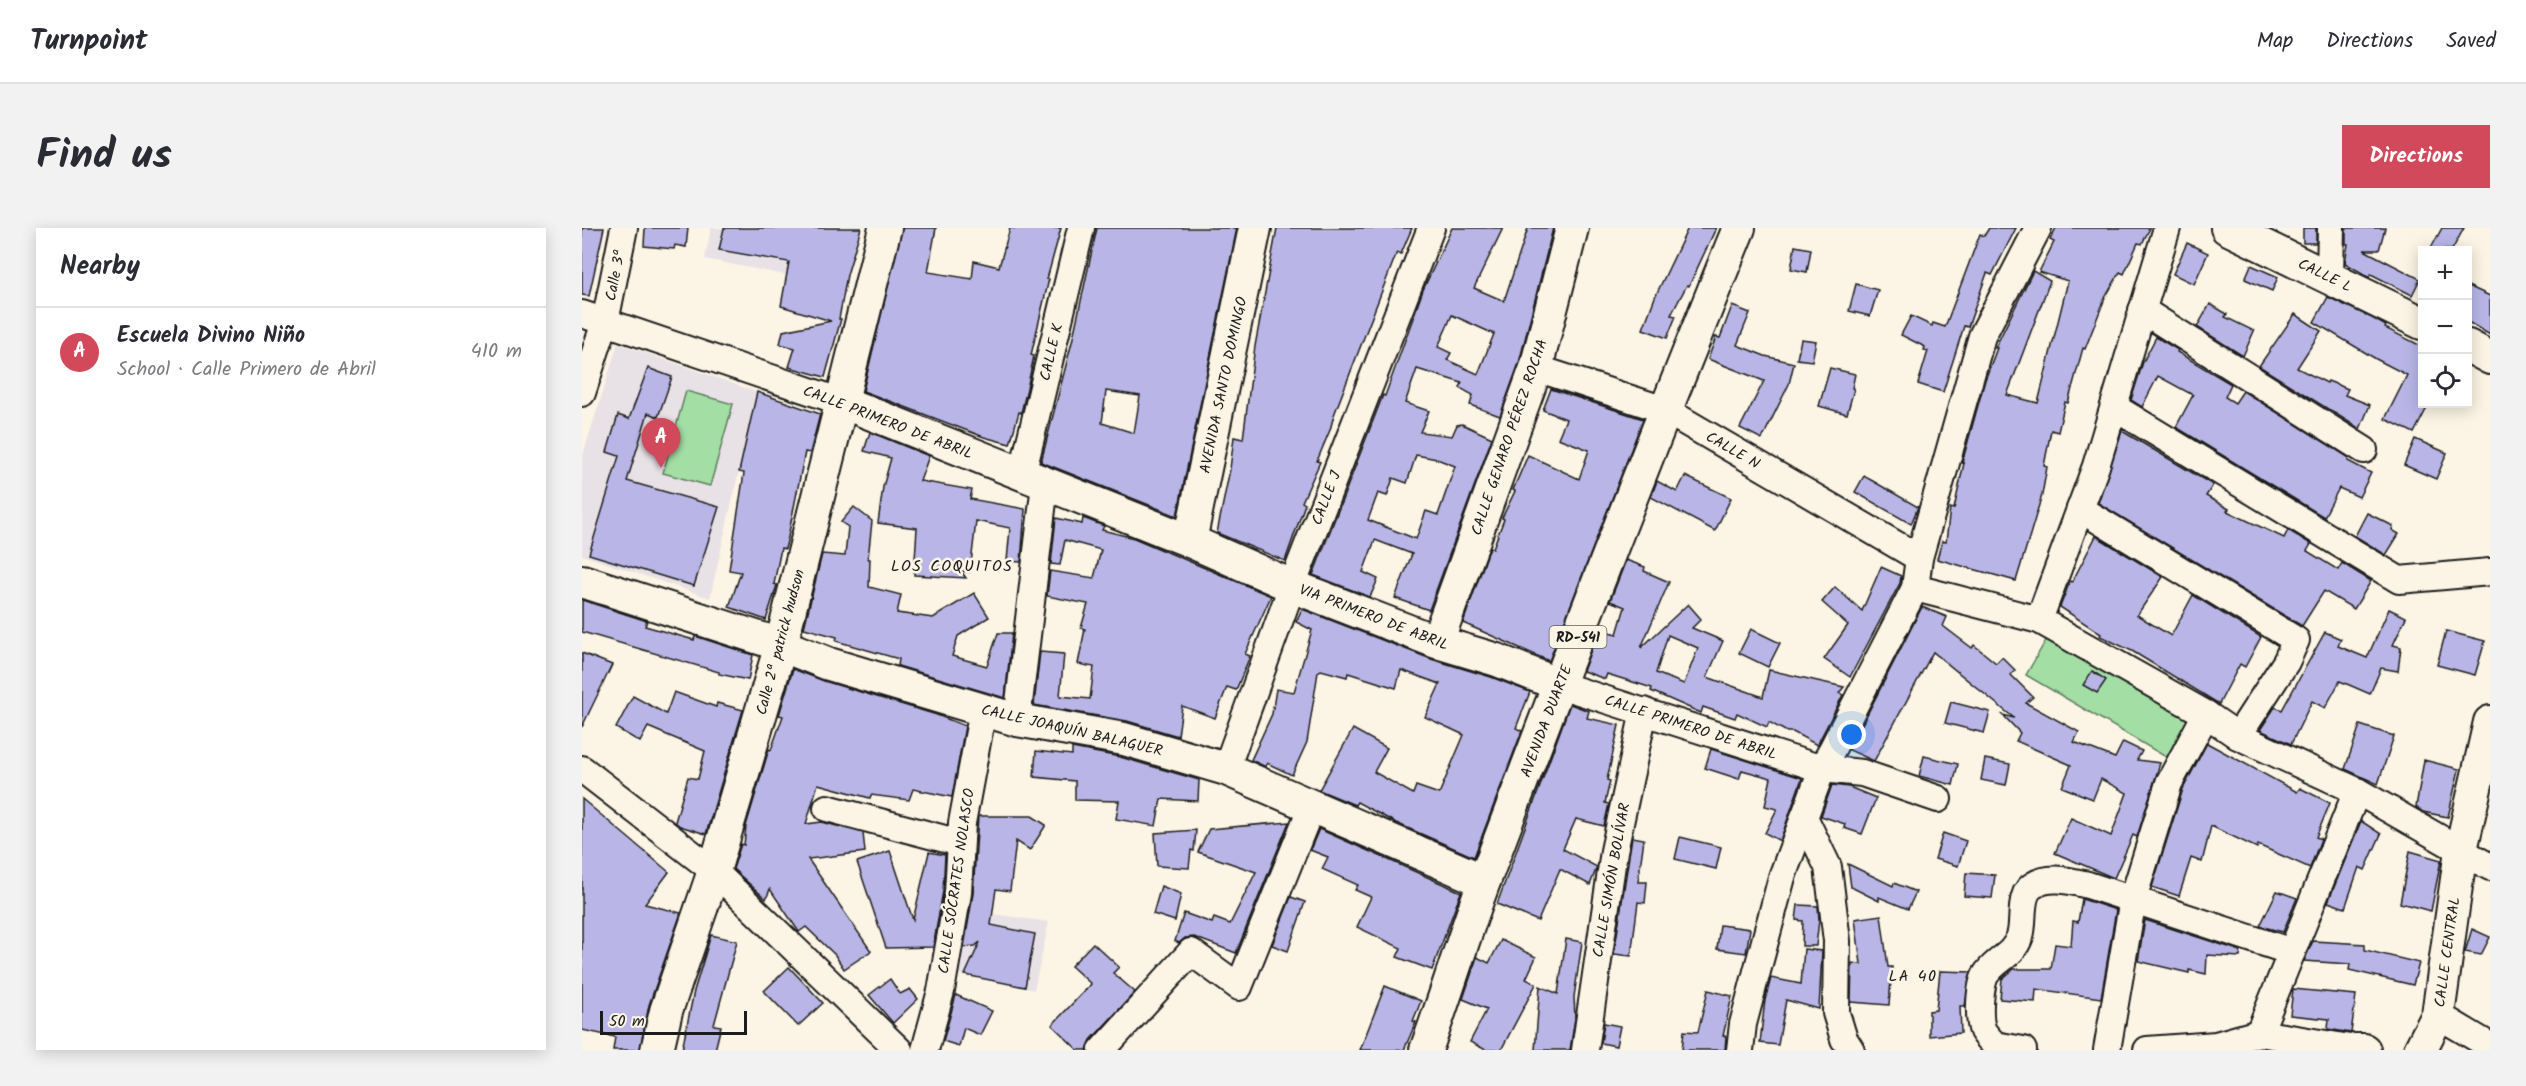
<!DOCTYPE html>
<html lang="en">
<head>
<meta charset="utf-8">
<style>
  :root { --surface:#fff; --page:#f2f2f3; --text:#2b2b33; --muted:#7c7c81; --line:#e1e1e2; --accent:#d1495b }
  body { margin:0; font-family:Kalam,sans-serif; background:var(--page); color:var(--text) }
  .controls { position:absolute; right:18px; top:18px; display:grid; overflow:hidden; border-radius:0px; box-shadow:0 3px 15px #0003 }
  .controls button { width:54px; height:54px; display:grid; place-items:center; padding:0; border:0; border-bottom:2px solid var(--line); background:var(--surface); color:var(--text); font:30px sans-serif }
  .scale { position:absolute; left:18px; bottom:15px; width:147px; box-sizing:border-box; padding-left:6px; border:3px solid #1c1c1c; border-top:0; font-size:16px; line-height:21px; white-space:nowrap; color:#1c1c1c; -webkit-text-stroke:4px #fcf5e5; paint-order:stroke }
  .you { position:absolute; left:1270px; top:507px; width:21px; height:21px; margin:-15px; border:4px solid #fff; border-radius:50%; background:#1a73e8; box-shadow:0 0 0 9px #1a73e833 }
  .badge { display:grid; place-items:center; width:39px; height:39px; border-radius:50%; background:var(--accent); color:#fff; font-size:20px; font-weight:700 }
  .pin { position:absolute; translate:-50% -50px; filter:drop-shadow(0 2px 3px #0008) }
  .pin::after { content:''; position:absolute; top:32px; width:21px; height:18px; background:inherit; clip-path:polygon(0 0,100% 0,50% 100%) }
  .list { margin:0; padding:0; list-style:none }
  h2 { display:flex; justify-content:space-between; align-items:center; height:78px; margin:0; padding:0 24px; font-size:26px }
  h2 small { font-size:20px; font-weight:400; color:var(--muted) }
  .list li { display:grid; grid-template-columns:39px 1fr auto; gap:18px; align-items:center; box-sizing:border-box; height:90px; padding:0 24px; border-top:2px solid var(--line) }
  .list b { display:block; font-size:22px; white-space:nowrap }
  .list p { margin:0; font-size:20px; white-space:nowrap; color:var(--muted) }
  .list em { font-size:20px; font-style:normal; color:var(--muted) }
  .icon { flex:none; width:33px; height:33px; fill:none; stroke:currentColor; stroke-width:2; stroke-linecap:round; stroke-linejoin:round }
  .map { position:relative; flex:none; width:1908px; height:822px; overflow:hidden; border-radius:0px }
  header { display:flex; align-items:center; gap:36px; box-sizing:border-box; height:84px; padding:0 30px; background:var(--surface); border-bottom:2px solid var(--line) }
  header strong { font-size:28px }
  nav { display:flex; gap:33px; margin-inline-start:auto; font-size:21px }
  .intro { display:flex; align-items:center; justify-content:space-between; box-sizing:border-box; height:144px; padding:0 36px }
  h1 { margin:0; font-size:42px }
  .button { padding:15px 27px; border-radius:0px; background:var(--accent); color:#fff; font-size:21px; font-weight:700 }
  main { display:flex; gap:36px; padding:0 36px }
  aside { flex:1; background:var(--surface); border-radius:0px; box-shadow:0 3px 15px #0003 }
  .map>svg:first-child { display:block }
</style>
</head>
<body>
<header>
<strong>Turnpoint</strong>
<nav><a>Map</a><a>Directions</a><a>Saved</a></nav>
</header>
<div class="intro"><h1>Find us</h1><a class="button">Directions</a></div>
<main>
<aside>
<h2>Nearby<small></small></h2>
<ul class="list">
<li><span class="badge">A</span><div><b>Escuela Divino Niño</b><p>School · Calle Primero de Abril</p></div><em>410 m</em></li>
</ul>
</aside>
<div class="map">
<svg width="1908" height="822" viewBox="0 0 1908 822">
  <rect width="100%" height="100%" fill="#fcf5e5"/>
  <filter id="ink" filterUnits="userSpaceOnUse"><feTurbulence type="fractalNoise" baseFrequency=".0167" numOctaves="2"/><feDisplacementMap in="SourceGraphic" scale="12" xChannelSelector="R" yChannelSelector="G"/><feConvolveMatrix kernelMatrix="1 2 1 2 8 2 1 2 1" color-interpolation-filters="sRGB"/></filter>
  <g filter="url(#ink)">
    <g fill="#e8e2e6">
      <polygon points="129,0 278,0 263,59 123,31"/>
      <polygon points="36,115 175,164 128,370 0,327 0,230"/>
      <polygon points="411,686 467,694 452,762 375,746 380,687 410,691"/>
    </g>
    <g fill="#a3dea4" stroke="#607d60" stroke-width="1.5">
      <polygon points="104,163 151,176 128,258 81,245"/>
      <polygon points="1467,407 1612,493 1589,532 1444,447"/>
    </g>
    <g fill="#b9b6e7" stroke="#1c1c1c" stroke-width="1.5" fill-rule="evenodd">
      <polygon points="0,0 22,0 7,68 0,67"/>
      <polygon points="63,0 106,0 104,19 93,17 92,21 62,18"/>
      <polygon points="142,0 279,0 265,47 257,91 259,91 243,149 207,139 213,120 198,116 201,103 249,93 199,78 207,34 137,22"/>
      <polygon points="320,0 354,0 346,44 390,51 392,33 417,39 428,0 479,0 465,51 467,51 449,127 452,128 446,156 439,185 437,184 428,216 402,209 281,163"/>
      <path d="M515,0H655L595,288L459,234L490,114ZM524,163L558,168L552,205L520,195Z"/>
      <polygon points="695,0 830,0 819,26 815,24 752,187 748,202 735,233 738,234 720,274 723,276 703,333 635,305 648,241 652,209 661,211 673,118"/>
      <path d="M870,0H921L892,60L922,73L946,0H971L937,135L918,188L888,177L891,167L878,160L880,155L835,141L823,175L847,183L838,204L870,208L875,197L880,196L910,210L847,382L813,370L830,326L793,312L781,344L796,351L788,369L731,347L801,167L803,168L841,62ZM870,87L912,106L896,146L865,132L869,125L856,119ZM834,227L855,231L873,238L856,287L844,283L834,311L786,292L796,265L805,268L811,250L825,255Z"/>
      <polygon points="1106,0 1134,0 1107,58 1105,57 1089,87 1094,88 1085,110 1061,101 1073,69"/>
      <polygon points="1407,0 1434,0 1410,47 1405,45 1386,99 1382,98 1361,164 1336,156 1346,123 1342,122 1343,119 1319,107 1329,88 1350,98 1351,95 1363,99 1398,6 1402,8"/>
      <polygon points="1474,0 1568,0 1560,16 1556,15 1542,46 1538,44 1523,70 1503,121 1501,120 1486,175 1483,174 1476,204 1469,202 1462,238 1465,239 1460,267 1434,353 1355,331 1360,313 1364,314 1368,280 1372,281 1382,235 1380,235 1403,152 1415,120 1413,120 1451,43 1468,53 1425,167 1456,175 1486,53 1457,44 1472,14 1468,12"/>
      <rect x="1721" y="0" width="13" height="15"/>
      <polygon points="1764,0 1803,0 1797,22 1782,22 1838,51 1830,67 1789,46 1787,49 1763,35 1766,16 1764,16"/>
      <polygon points="1860,0 1882,0 1870,22 1848,22"/>
      <polygon points="1605,15 1626,25 1612,56 1591,46"/>
      <polygon points="1213,18 1229,21 1225,44 1209,41"/>
      <polygon points="1669,37 1696,49 1690,63 1663,51"/>
      <polygon points="1274,56 1296,62 1288,88 1267,83"/>
      <polygon points="1886,58 1908,68 1908,107 1886,94"/>
      <polygon points="1746,69 1790,90 1804,98 1803,100 1839,118 1840,115 1840,176 1847,176 1832,205 1803,191 1825,147 1794,131 1732,94"/>
      <polygon points="1628,76 1645,86 1643,89 1672,103 1661,128 1615,99"/>
      <polygon points="1150,78 1168,85 1155,117 1183,128 1212,135 1207,156 1180,211 1158,200 1182,153 1126,131 1134,109 1138,110"/>
      <polygon points="1713,86 1739,103 1715,140 1745,155 1746,153 1766,161 1763,167 1788,177 1778,201 1677,138"/>
      <polygon points="1574,109 1596,122 1595,124 1649,156 1643,169 1653,175 1661,163 1766,229 1766,233 1789,245 1777,269 1757,260 1742,289 1594,199 1611,167 1576,148 1560,179 1549,172 1561,134"/>
      <polygon points="1219,111 1234,113 1230,133 1215,131"/>
      <polygon points="66,140 90,149 76,189 66,185 45,253 137,279 112,358 7,326 37,228 25,224 36,187 47,191"/>
      <polygon points="1248,140 1273,146 1270,160 1272,161 1265,186 1237,178"/>
      <polygon points="969,161 1061,191 967,433 881,395 908,319 911,320 922,291 920,290 933,263 931,262 946,227 997,251 1007,222 976,210 984,191 961,182"/>
      <polygon points="175,164 238,186 228,225 223,224 206,309 203,321 199,320 192,356 195,357 184,392 147,379 159,344 147,342 162,245 157,244"/>
      <polygon points="1540,203 1631,257 1624,268 1647,281 1645,283 1702,310 1706,302 1729,316 1725,323 1756,342 1760,335 1789,353 1772,381 1742,363 1720,398 1516,275"/>
      <polygon points="288,204 347,228 338,253 390,262 388,271 443,281 439,334 425,333 428,300 394,293 388,344 379,343 384,350 332,347 335,300 296,295 301,259 309,230 282,223"/>
      <polygon points="1833,211 1865,225 1854,251 1822,237"/>
      <polygon points="1103,248 1149,270 1133,303 1069,269 1075,253 1095,264"/>
      <polygon points="1282,248 1336,279 1329,296 1273,264"/>
      <polygon points="272,279 290,293 286,331 288,331 287,359 319,367 315,385 351,390 392,365 407,389 376,408 370,428 405,438 416,405 430,405 423,470 316,438 317,431 254,413 255,409 222,400 240,326 263,328 266,299 259,294"/>
      <polygon points="1785,285 1811,298 1810,302 1817,306 1804,327 1773,308"/>
      <polygon points="474,290 500,296 501,290 522,298 520,302 552,310 689,368 663,426 668,428 654,462 645,459 633,490 600,478 596,508 545,493 452,477 458,424 482,426 478,468 508,471 512,439 496,436 503,401 499,400 506,376 465,368 468,343 512,350 519,322 483,312 478,337 469,336"/>
      <polygon points="1514,308 1581,349 1555,387 1589,408 1611,367 1679,409 1663,439 1658,436 1637,476 1550,423 1518,408 1519,406 1478,379 1488,353 1490,354"/>
      <path d="M1044,332L1063,339L1062,343L1087,354L1059,420L1106,376L1119,391L1110,400L1141,413L1125,449L1181,469L1187,442L1262,459L1257,465L1261,467L1235,517L1211,504H1205L1187,494L1185,499L1155,485L1153,490L1121,479L1119,485L1069,463L1070,460L1025,446L1023,451L1001,443L1012,414L1015,415L1019,402L1035,406L1043,379L1028,373ZM1086,407L1116,420L1102,456L1074,445Z"/>
      <polygon points="1299,339 1319,348 1318,355 1268,449 1242,431 1266,397 1240,374 1253,359 1280,383"/>
      <polygon points="0,372 65,393 63,398 112,412 113,408 171,427 166,452 137,446 137,444 0,404"/>
      <polygon points="1340,379 1365,389 1361,398 1390,420 1392,417 1414,435 1420,429 1433,442 1429,447 1451,469 1444,475 1497,504 1492,514 1533,530 1541,514 1560,523 1555,532 1578,535 1555,609 1551,607 1532,650 1473,625 1489,590 1529,608 1545,565 1519,551 1511,571 1480,559 1489,537 1434,513 1438,505 1421,487 1432,490 1351,424 1292,533 1267,522"/>
      <polygon points="720,381 849,431 909,449 948,464 934,500 940,503 892,629 814,595 775,574 773,577 737,562 771,501 805,520 792,544 831,566 834,558 857,566 882,507 843,489 858,456 819,442 814,460 766,445 765,449 739,442 736,444 725,514 710,547 685,535 684,539 669,532 690,486 694,461 712,464 730,402 714,394"/>
      <polygon points="1807,381 1824,389 1811,417 1819,419 1816,443 1799,440 1788,466 1758,453 1743,480 1730,473 1709,516 1678,502 1693,479 1700,482 1743,404 1759,411 1756,418 1785,430"/>
      <polygon points="1169,401 1198,415 1186,439 1157,425"/>
      <polygon points="1864,403 1903,413 1893,447 1855,437"/>
      <polygon points="0,425 30,437 0,499"/>
      <polygon points="211,441 242,453 355,487 383,498 370,569 331,561 327,572 289,567 288,570 236,556 224,596 240,594 281,605 283,624 226,631 289,723 262,741 253,727 224,699 217,704 188,661 184,671 151,641 159,616 162,617 164,598 187,521 189,522 201,488 197,487"/>
      <polygon points="1510,443 1524,452 1515,465 1501,457"/>
      <polygon points="92,464 134,479 135,475 161,482 124,606 98,598 93,594 106,549 116,551 123,523 66,499 58,514 34,500 51,468 84,486"/>
      <polygon points="1369,474 1408,484 1402,505 1363,495"/>
      <polygon points="988,476 1007,483 1005,490 1037,497 1025,552 1028,553 1023,575 1027,576 1022,598 994,591 981,621 1015,639 1008,657 978,641 956,693 915,676"/>
      <polygon points="1778,497 1812,508 1796,556 1763,541"/>
      <polygon points="1625,515 1715,564 1718,560 1748,575 1734,609 1739,611 1728,640 1676,617 1675,620 1629,598 1620,634 1609,630 1597,668 1570,659 1601,561"/>
      <polygon points="490,520 538,529 617,552 616,573 579,571 574,598 534,591 537,573 493,572 493,553 452,549 454,523 490,527"/>
      <polygon points="1129,521 1220,550 1198,613 1183,605 1195,581 1183,578 1189,550 1160,542 1157,551 1123,540"/>
      <polygon points="1342,528 1376,536 1371,557 1337,548"/>
      <polygon points="1403,531 1428,536 1424,557 1399,552"/>
      <polygon points="1842,532 1877,541 1866,589 1841,584 1834,579"/>
      <polygon points="1250,557 1267,559 1294,570 1280,606 1262,600 1263,596 1239,588"/>
      <polygon points="0,571 87,644 63,676 99,685 67,777 58,822 31,822 33,809 0,802"/>
      <polygon points="396,588 450,588 464,597 448,622 434,613 428,663 414,661 409,697 453,706 443,759 383,747 398,714 393,718 382,719 391,666"/>
      <polygon points="1779,593 1799,606 1783,642 1777,639 1763,680 1746,674"/>
      <polygon points="707,594 654,725 612,709 603,710 597,715 593,713 602,685 630,695 632,690 648,696 674,644 616,624 627,601"/>
      <polygon points="737,601 879,664 850,742 815,729 819,720 775,699 789,669 773,662 776,657 740,641 746,629 728,622"/>
      <polygon points="614,602 612,623 609,622 607,640 575,638 573,605"/>
      <polygon points="1361,605 1384,613 1376,638 1353,631"/>
      <polygon points="1050,609 1062,611 1056,654 1065,654 1063,675 1056,674 1049,728 1032,726"/>
      <polygon points="1098,609 1139,619 1134,641 1093,631"/>
      <polygon points="308,623 331,692 347,624 363,627 361,663 351,719 304,720 275,634"/>
      <polygon points="1828,623 1859,632 1849,683 1818,675"/>
      <polygon points="1266,636 1311,658 1312,655 1334,664 1326,681 1297,669 1297,673 1269,659"/>
      <polygon points="1384,645 1413,647 1410,670 1382,668"/>
      <polygon points="579,658 599,666 593,693 571,686"/>
      <polygon points="1695,663 1715,670 1701,704 1678,698"/>
      <polygon points="709,669 723,674 706,723 690,717"/>
      <polygon points="1500,671 1534,682 1519,770 1454,761 1453,774 1418,771 1420,751 1432,741 1469,741 1473,716 1489,718 1491,693 1496,694"/>
      <polygon points="1216,677 1236,678 1237,692 1234,718 1220,718 1221,693 1214,692"/>
      <polygon points="1299,687 1306,739 1310,739 1307,777 1269,774 1270,735 1279,736 1273,691"/>
      <polygon points="1563,692 1659,723 1658,729 1625,727 1624,746 1607,742 1607,745 1556,733"/>
      <polygon points="1138,697 1168,701 1164,725 1135,721"/>
      <polygon points="1890,701 1908,709 1899,727 1883,724"/>
      <polygon points="129,707 155,713 132,797 139,798 133,822 100,822 112,763"/>
      <polygon points="984,711 1000,714 992,769 993,790 988,822 953,822 958,758 976,766"/>
      <polygon points="919,712 954,729 944,751 954,756 919,822 904,822 888,814 905,781 881,771 895,729 907,735"/>
      <polygon points="1731,713 1783,716 1783,722 1837,735 1831,757 1767,742 1768,736 1722,733"/>
      <polygon points="511,715 537,739 531,745 553,764 509,812 505,822 496,822 470,797 509,756 489,738"/>
      <polygon points="1222,721 1240,723 1237,781 1204,772 1196,817 1178,815 1183,772 1189,750 1219,756"/>
      <polygon points="207,739 241,775 216,798 182,763"/>
      <polygon points="1358,743 1389,744 1383,778 1378,778 1379,805 1347,808 1347,783 1354,782"/>
      <polygon points="308,751 318,766 328,761 336,771 311,795 287,767"/>
      <polygon points="803,758 839,773 831,793 834,794 822,822 778,822"/>
      <polygon points="1711,761 1774,767 1769,805 1746,801 1747,791 1708,787"/>
      <polygon points="1126,762 1150,768 1141,808 1144,808 1143,822 1100,822 1102,803 1116,804"/>
      <polygon points="374,767 410,783 398,807 382,800 377,818 361,813"/>
      <polygon points="1022,795 1038,798 1034,818 1019,815"/>
    </g>
    <g fill="none" stroke-linecap="round" stroke-linejoin="round">
      <defs>
        <g id="minor">
          <polyline points="1748,48 1749,0"/>
          <polyline points="1560,82 1782,222"/>
          <polyline points="0,86 260,174"/>
          <polyline points="954,140 1083,182 1337,330"/>
          <polyline points="0,165 23,94 42,0"/>
          <polyline points="1532,179 1817,352 1908,344"/>
          <polyline points="440,247 499,0"/>
          <polyline points="1498,281 1714,412 1704,434 1656,508"/>
          <polyline points="1333,360 1457,392 1624,486 1656,508 1775,563 1908,639"/>
          <polyline points="1457,392 1514,238 1585,0"/>
          <polyline points="978,457 1240,541 1280,545 1356,571"/>
          <polyline points="435,492 463,256"/>
          <polyline points="0,541 132,643 317,822"/>
          <polyline points="644,541 710,358 849,0"/>
          <polyline points="245,580 378,615"/>
          <polyline points="1222,589 1246,639 1255,713 1254,785 1262,811 1269,822"/>
          <polyline points="1856,787 1908,818"/>
          <polyline points="1677,805 1774,821"/>
          <polyline points="343,822 359,763 376,665 380,595 401,482"/>
          <polyline points="520,822 609,724 657,759 729,580"/>
          <polyline points="1003,822 1032,623 1062,483"/>
          <polyline points="1158,822 1161,796 1200,649 1240,541 1333,360 1337,330 1400,108 1456,0"/>
          <path d="M1441,822L1413,817C1409,813 1404,808 1401,803C1396,792 1397,755 1405,745C1416,730 1431,728 1438,708C1443,694 1436,665 1452,657C1468,647 1489,653 1506,657L1710,724"/>
          <polyline points="1525,822 1551,671 1587,555 1624,486"/>
          <polyline points="1565,822 1634,817 1677,805 1775,563"/>
        </g>
        <g id="major">
          <polyline points="1645,0 1840,95"/>
          <polyline points="1886,118 1908,130"/>
          <polyline points="260,174 608,313 710,358 855,414 915,432 978,457"/>
          <polyline points="608,313 673,0"/>
          <polyline points="0,353 199,417 247,436 435,492 542,511 644,541 902,653"/>
          <polyline points="855,414 954,140 990,0"/>
          <polyline points="75,822 84,783 132,643 199,417 303,0"/>
          <path d="M844,822C865,765 882,707 903,651C985,433 1069,215 1157,0"/>
          <polyline points="1773,822 1782,822"/>
          <polyline points="1838,822 1856,787 1879,622 1908,494"/>
        </g>
      </defs>
      <use href="#minor" stroke="#1c1c1c" stroke-width="30"/>
      <use href="#major" stroke="#1c1c1c" stroke-width="36"/>
      <use href="#minor" stroke="#fcf5e5" stroke-width="26"/>
      <use href="#major" stroke="#fcf5e5" stroke-width="32"/>
    </g>
  </g>
  <g text-anchor="middle" stroke-width="5" stroke-linejoin="round" paint-order="stroke">
    <rect fill="#fcf5e5" stroke="#5f5d58" stroke-width="1.5" x="967.5" y="398" width="57" height="22" rx="4.5"/>
    <g font-size="14" font-weight="bold" fill="#1c1c1c">
      <text x="996" y="414">RD-541</text>
    </g>
    <g font-size="15" fill="#1c1c1c" stroke="#fcf5e5">
      <text transform="translate(33 47) rotate(-79)" y="5">Calle 3ª</text>
      <text transform="translate(1743 47) rotate(26)" y="5">CALLE L</text>
      <text transform="translate(469 124) rotate(-77)" y="5">CALLE K</text>
      <text transform="translate(641 157) rotate(-78)" y="5">AVENIDA SANTO DOMINGO</text>
      <text transform="translate(306 194) rotate(21)" y="5">CALLE PRIMERO DE ABRIL</text>
      <text transform="translate(927 209) rotate(-71)" y="5">CALLE GENARO PÉREZ ROCHA</text>
      <text transform="translate(1151 222) rotate(30)" y="5">CALLE N</text>
      <text transform="translate(744 270) rotate(-69)" y="5">CALLE J</text>
      <text transform="translate(792 389) rotate(21)" y="5">VIA PRIMERO DE ABRIL</text>
      <text transform="translate(198 414) rotate(-75)" y="5">Calle 2ª patrick hudson</text>
      <text transform="translate(964 493) rotate(-69)" y="5">AVENIDA DUARTE</text>
      <text transform="translate(1109 499) rotate(18)" y="5">CALLE PRIMERO DE ABRIL</text>
      <text transform="translate(490 502) rotate(13)" y="5">CALLE JOAQUÍN BALAGUER</text>
      <text transform="translate(1029 652) rotate(-80)" y="5">CALLE SIMÓN BOLÍVAR</text>
      <text transform="translate(374 653) rotate(-82)" y="5">CALLE SÓCRATES NOLASCO</text>
      <text transform="translate(1865 724) rotate(-82)" y="5">CALLE CENTRAL</text>
    </g>
    <g font-size="16" letter-spacing="1.5" fill="#1c1c1c" stroke="#fcf5e5">
      <text x="370" y="343">LOS COQUITOS</text>
      <text x="1331" y="753">LA 40</text>
    </g>
  </g>
</svg>
<div class="controls">
<button>+</button>
<button>−</button>
<button><svg class="icon" aria-label="locate" viewBox="0 0 24 24"><circle cx="12" cy="12" r="6"/><path d="M12 2v4M12 18v4M2 12h4M18 12h4"/></svg></button>
</div>
<div class="scale">50 m</div>
<div class="you"></div>
<div class="pin badge" style="left:79px;top:240px">A</div>
</div>
</main>
</body>
</html>
